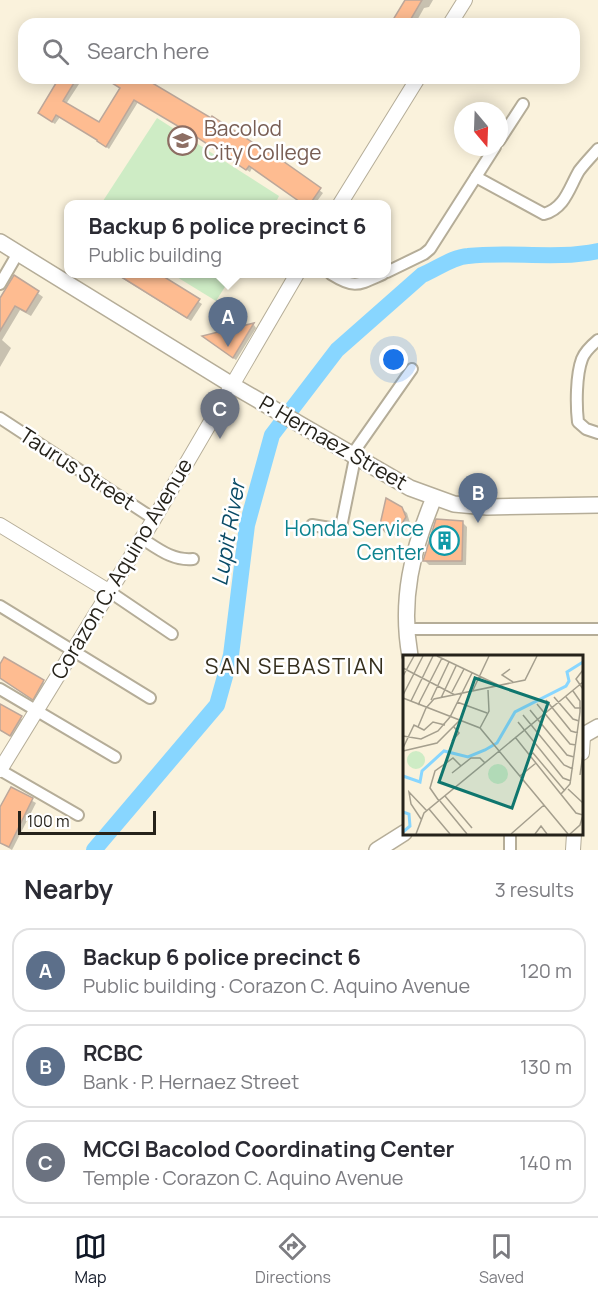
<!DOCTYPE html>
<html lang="en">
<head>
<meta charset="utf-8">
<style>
  :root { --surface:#fff; --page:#f2f2f3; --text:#2b2b33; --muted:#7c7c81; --line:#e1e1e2; --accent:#111827 }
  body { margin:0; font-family:Manrope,sans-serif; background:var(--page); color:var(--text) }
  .compass { position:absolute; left:454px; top:102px; width:54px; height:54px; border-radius:50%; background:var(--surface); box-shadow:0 3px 15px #0003; rotate:161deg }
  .scale { position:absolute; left:18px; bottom:15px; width:138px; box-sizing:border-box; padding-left:6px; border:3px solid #25221a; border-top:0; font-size:16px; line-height:21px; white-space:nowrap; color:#25221a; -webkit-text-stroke:4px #fff; paint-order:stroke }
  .you { position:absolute; left:394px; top:360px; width:21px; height:21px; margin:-15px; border:4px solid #fff; border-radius:50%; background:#1a73e8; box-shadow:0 0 0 9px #1a73e833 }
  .badge { display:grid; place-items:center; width:39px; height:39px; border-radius:50%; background:var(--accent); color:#fff; font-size:20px; font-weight:700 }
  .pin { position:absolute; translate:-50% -50px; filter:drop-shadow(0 2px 3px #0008) }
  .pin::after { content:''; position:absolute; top:32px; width:21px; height:18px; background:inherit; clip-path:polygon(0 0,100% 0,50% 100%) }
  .popup { position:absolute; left:64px; top:200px; width:327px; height:78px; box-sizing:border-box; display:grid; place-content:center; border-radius:12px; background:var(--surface); filter:drop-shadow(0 2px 4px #0005); font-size:20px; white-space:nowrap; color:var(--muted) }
  .popup b { font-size:22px; color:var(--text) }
  .popup::after { content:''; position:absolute; left:50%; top:100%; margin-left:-12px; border:12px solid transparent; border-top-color:var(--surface) }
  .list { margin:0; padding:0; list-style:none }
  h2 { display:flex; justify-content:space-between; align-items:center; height:78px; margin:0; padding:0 24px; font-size:26px }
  h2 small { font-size:20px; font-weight:400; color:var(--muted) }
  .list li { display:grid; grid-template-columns:39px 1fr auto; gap:18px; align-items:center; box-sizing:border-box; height:84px; margin:0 12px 12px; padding:0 12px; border:2px solid var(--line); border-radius:18px }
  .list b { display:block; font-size:22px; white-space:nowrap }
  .list p { margin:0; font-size:20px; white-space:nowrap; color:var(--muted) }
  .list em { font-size:20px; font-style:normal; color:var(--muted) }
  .icon { flex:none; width:33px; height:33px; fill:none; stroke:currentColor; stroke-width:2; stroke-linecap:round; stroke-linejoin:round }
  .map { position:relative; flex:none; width:598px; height:850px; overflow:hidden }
  .search { position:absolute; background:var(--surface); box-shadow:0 3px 15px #0003; left:18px; right:18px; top:18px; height:66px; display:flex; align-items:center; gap:15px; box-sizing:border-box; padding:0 21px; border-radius:18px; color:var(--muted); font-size:22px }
  .sheet { height:366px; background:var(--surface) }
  nav { display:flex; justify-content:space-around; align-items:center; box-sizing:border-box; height:84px; border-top:2px solid var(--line); background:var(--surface); font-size:16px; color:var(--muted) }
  nav a { display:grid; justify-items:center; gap:3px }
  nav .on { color:var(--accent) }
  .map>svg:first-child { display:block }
</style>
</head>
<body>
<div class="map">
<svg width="598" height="850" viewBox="0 0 598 850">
  <rect width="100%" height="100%" fill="#faf2dc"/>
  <g fill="#ceecc5">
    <polygon points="157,118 279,196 275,204 101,204"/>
    <polygon points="172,274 233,274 216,301"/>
  </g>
  <g fill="#0003">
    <polygon points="407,0 433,0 429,7 424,8 415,24 402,24"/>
    <polygon points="61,78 72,78 79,84 66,104 100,124 121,88 104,78 144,78 271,154 323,193 315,204 304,204 252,168 250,172 203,141 138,102 109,149 99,141 60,117 55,124 39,113"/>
    <polygon points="115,274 155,274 202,304 191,321"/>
    <polygon points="15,277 43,297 31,316 20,310 2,340 11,348 0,367 0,301"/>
    <polygon points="254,325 256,328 236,360 205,337"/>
    <polygon points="401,508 407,513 410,523 402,536 385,533 381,528"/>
    <polygon points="462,522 467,527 466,565 429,565 425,561"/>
    <polygon points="5,659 46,684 36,701 0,678 0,667"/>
    <polygon points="1,706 25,721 14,738 0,731"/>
    <polygon points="11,789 36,803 12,850 0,843 0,810"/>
  </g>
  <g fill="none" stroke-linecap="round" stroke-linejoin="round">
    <path stroke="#88d6ff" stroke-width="16" d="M94,850L217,705L231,655L247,525L272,435L337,350L422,275C437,269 452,257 468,256C511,251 555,260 598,251"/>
  </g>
  <g fill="#febc91" stroke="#bca79a" stroke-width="1.5">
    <polygon points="405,0 422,0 408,24 401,24 394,18"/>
    <polygon points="59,78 77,78 63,101 99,122 120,88 104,78 144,78 211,118 212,116 269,153 270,152 321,188 310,204 303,204 249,166 246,170 198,138 134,100 106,147 97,141 97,140 56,115 52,122 38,113"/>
    <polygon points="115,273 158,273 200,299 187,318"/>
    <polygon points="14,275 39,291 26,312 15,306 0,331 0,298"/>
    <polygon points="254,323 233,358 202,336"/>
    <polygon points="386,498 402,507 406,517 397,532 379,529"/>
    <polygon points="436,519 463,521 462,561 423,561"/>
    <polygon points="4,657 44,680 33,700 0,678 0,664"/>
    <polygon points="0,704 22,716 10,736 0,730"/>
    <polygon points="11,787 33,798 9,847 0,843 0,807"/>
  </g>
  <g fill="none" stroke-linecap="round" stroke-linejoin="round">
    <defs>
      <g id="minor">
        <polyline points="499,141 523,104"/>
        <path d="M476,177L544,214C565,208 569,188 579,171C585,163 592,156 598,149"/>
        <polyline points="387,272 424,254 430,249 495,147"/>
        <path d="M331,274C355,289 358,285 383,274"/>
        <polyline points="0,284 18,253"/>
        <path d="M598,340C592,345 585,351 582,359C576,375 576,405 578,422L586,429L598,433"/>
        <polyline points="0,418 154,519"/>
        <polyline points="351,456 412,369"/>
        <polyline points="312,525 336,529 341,527 355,458"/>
        <path d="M141,538C157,548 172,561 193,559"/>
        <polyline points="110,592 172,634"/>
        <polyline points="0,606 150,698"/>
        <polyline points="407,629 598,629"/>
        <polyline points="0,689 115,757"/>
        <polyline points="0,770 78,815"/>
        <polyline points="510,850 510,834"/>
      </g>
      <g id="tertiary">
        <polyline points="450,24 465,0"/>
        <polyline points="340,204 418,78"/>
        <polyline points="0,525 110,592"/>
        <polyline points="582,753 583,736"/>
        <polyline points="0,770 154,519 297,274"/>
        <polyline points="573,850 574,834"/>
      </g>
      <g id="secondary">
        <polyline points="0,242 232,385 410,488 454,504 487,507 598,505"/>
        <path d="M410,656C400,600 412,550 434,498"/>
        <polyline points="582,736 598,727"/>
        <polyline points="377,850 404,833"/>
      </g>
    </defs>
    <use href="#minor" stroke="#b5ad98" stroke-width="14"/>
    <use href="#tertiary" stroke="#b5ad98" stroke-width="16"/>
    <use href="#secondary" stroke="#b5ad98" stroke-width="18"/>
    <use href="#minor" stroke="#fff" stroke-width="10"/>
    <use href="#tertiary" stroke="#fff" stroke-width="14"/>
    <use href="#secondary" stroke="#fff" stroke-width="15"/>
  </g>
  <defs>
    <symbol id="university-ring" viewBox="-11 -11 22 22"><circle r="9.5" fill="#fff" stroke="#8d6e63" stroke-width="1.5"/><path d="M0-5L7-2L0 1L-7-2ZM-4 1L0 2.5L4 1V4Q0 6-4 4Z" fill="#8d6e63"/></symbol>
    <symbol id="building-ring" viewBox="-11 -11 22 22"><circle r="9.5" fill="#fff" stroke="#0f9aa8" stroke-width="1.5"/><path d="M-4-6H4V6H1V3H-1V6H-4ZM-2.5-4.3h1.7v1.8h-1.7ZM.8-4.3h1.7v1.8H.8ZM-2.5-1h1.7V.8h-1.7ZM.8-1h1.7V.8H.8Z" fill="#0f9aa8"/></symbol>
  </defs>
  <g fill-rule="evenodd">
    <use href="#university-ring" x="166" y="124" width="33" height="33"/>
    <use href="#building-ring" x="428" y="524" width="33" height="33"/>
  </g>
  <g text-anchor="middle" stroke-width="5" stroke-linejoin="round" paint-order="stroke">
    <g font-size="21" fill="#785e54" stroke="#fff" text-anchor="start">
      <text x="204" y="136">Bacolod<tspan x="204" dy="24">City College</tspan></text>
    </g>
    <g font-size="21" fill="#25221a" stroke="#fff">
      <text transform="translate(333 443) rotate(30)" y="7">P. Hernaez Street</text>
      <text transform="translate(77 469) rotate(33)" y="7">Taurus Street</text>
      <text transform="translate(122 569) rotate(-59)" y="7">Corazon C. Aquino Avenue</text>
    </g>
    <g font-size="21" fill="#0d838f" stroke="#fff" text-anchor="end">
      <text x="424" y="536">Honda Service<tspan x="424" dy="24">Center</tspan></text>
    </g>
    <g font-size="22" font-style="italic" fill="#094b66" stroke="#fff">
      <text transform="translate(228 533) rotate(-80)" y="8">Lupit River</text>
    </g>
    <g font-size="22" letter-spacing="1.5" fill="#352f1d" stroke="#fff">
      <text x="295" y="674">SAN SEBASTIAN</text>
    </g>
  </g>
  <g transform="translate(403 655)">
    <rect width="180" height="180" fill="#faf2dc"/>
    <path d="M4 105a9 9 0 1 1 18 0a9 9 0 1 1-18 0ZM85 119a10 10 0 1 1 20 0a10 10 0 1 1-20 0Z" fill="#ceecc5"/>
    <path fill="none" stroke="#88d6ff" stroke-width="3" d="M0,121L17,127L19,116L41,96L65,102L82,95L94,88L112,57L163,31L166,26L164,17L180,7M0,157L6,159L7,171L0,177"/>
    <path fill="none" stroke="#a59f8e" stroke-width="1.5" d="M34,1L95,30M0,13L52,40M107,14L99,20L110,27M180,15L173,24L180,34M0,21L11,1M70,35L86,1M49,37L61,14M0,40L20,1M151,42L170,64L176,66M163,42L172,53H178M0,43L77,73L165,179M38,43L53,11M28,45L46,7M143,45L168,76L175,78M8,46L30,1M54,47L84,58M134,49L167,89L173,90M15,50L39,3M23,53L31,44L122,25L134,1M127,55L164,100L171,102M120,60L161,110L170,114M115,67L160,123L168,126M15,72L23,53M77,73L86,56L85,35M0,81L18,84L35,76L47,62L69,18M112,82L173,158L180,160M49,86L56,78L51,72M0,93L11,70L21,75L30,67L42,70M0,96L34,88L57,65M126,101L130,98L162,136M49,118L68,103H77L82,108M177,120L180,99M117,121L133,108M165,134L180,148M158,139L167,129L177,57V46L170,36M42,141L69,173M36,146L27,133L32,116L50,103L58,111M37,146L64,179M26,154L47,179M18,164L8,149L6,137L24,156M13,179L21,158L180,27M108,179L141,150M132,179L138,171L144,179M167,179L177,170L180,160"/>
    <path fill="#0f766e" fill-opacity="0.15" stroke="#0f766e" stroke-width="3" d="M72,23L145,48L109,153L36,127Z"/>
    <rect width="180" height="180" fill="none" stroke="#25221a" stroke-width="3"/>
  </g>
</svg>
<svg class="compass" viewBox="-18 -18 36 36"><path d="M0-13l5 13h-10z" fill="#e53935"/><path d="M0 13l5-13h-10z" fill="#7c7c81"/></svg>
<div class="scale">100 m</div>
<div class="you"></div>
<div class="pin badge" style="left:228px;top:347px;background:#5c6f8a">A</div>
<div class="popup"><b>Backup 6 police precinct 6</b>Public building</div>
<div class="pin badge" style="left:478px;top:523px;background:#5c6f8a">B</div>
<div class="pin badge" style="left:220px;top:439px;background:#6b7280">C</div>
<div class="search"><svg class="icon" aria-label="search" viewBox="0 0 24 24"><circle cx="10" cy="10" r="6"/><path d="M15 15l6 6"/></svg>Search here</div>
</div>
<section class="sheet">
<h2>Nearby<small>3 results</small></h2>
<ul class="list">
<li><span class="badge" style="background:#5c6f8a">A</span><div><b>Backup 6 police precinct 6</b><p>Public building · Corazon C. Aquino Avenue</p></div><em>120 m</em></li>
<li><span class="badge" style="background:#5c6f8a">B</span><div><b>RCBC</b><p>Bank · P. Hernaez Street</p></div><em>130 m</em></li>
<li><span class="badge" style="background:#6b7280">C</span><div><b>MCGI Bacolod Coordinating Center</b><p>Temple · Corazon C. Aquino Avenue</p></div><em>140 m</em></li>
</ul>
</section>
<nav>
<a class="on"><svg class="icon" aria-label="map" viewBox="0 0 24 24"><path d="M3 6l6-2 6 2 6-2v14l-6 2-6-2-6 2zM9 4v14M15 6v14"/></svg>Map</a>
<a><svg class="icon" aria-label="directions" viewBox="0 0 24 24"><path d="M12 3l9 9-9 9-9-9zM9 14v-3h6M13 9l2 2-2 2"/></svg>Directions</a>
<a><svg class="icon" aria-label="saved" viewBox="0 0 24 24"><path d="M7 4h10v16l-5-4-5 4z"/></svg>Saved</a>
</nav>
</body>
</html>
